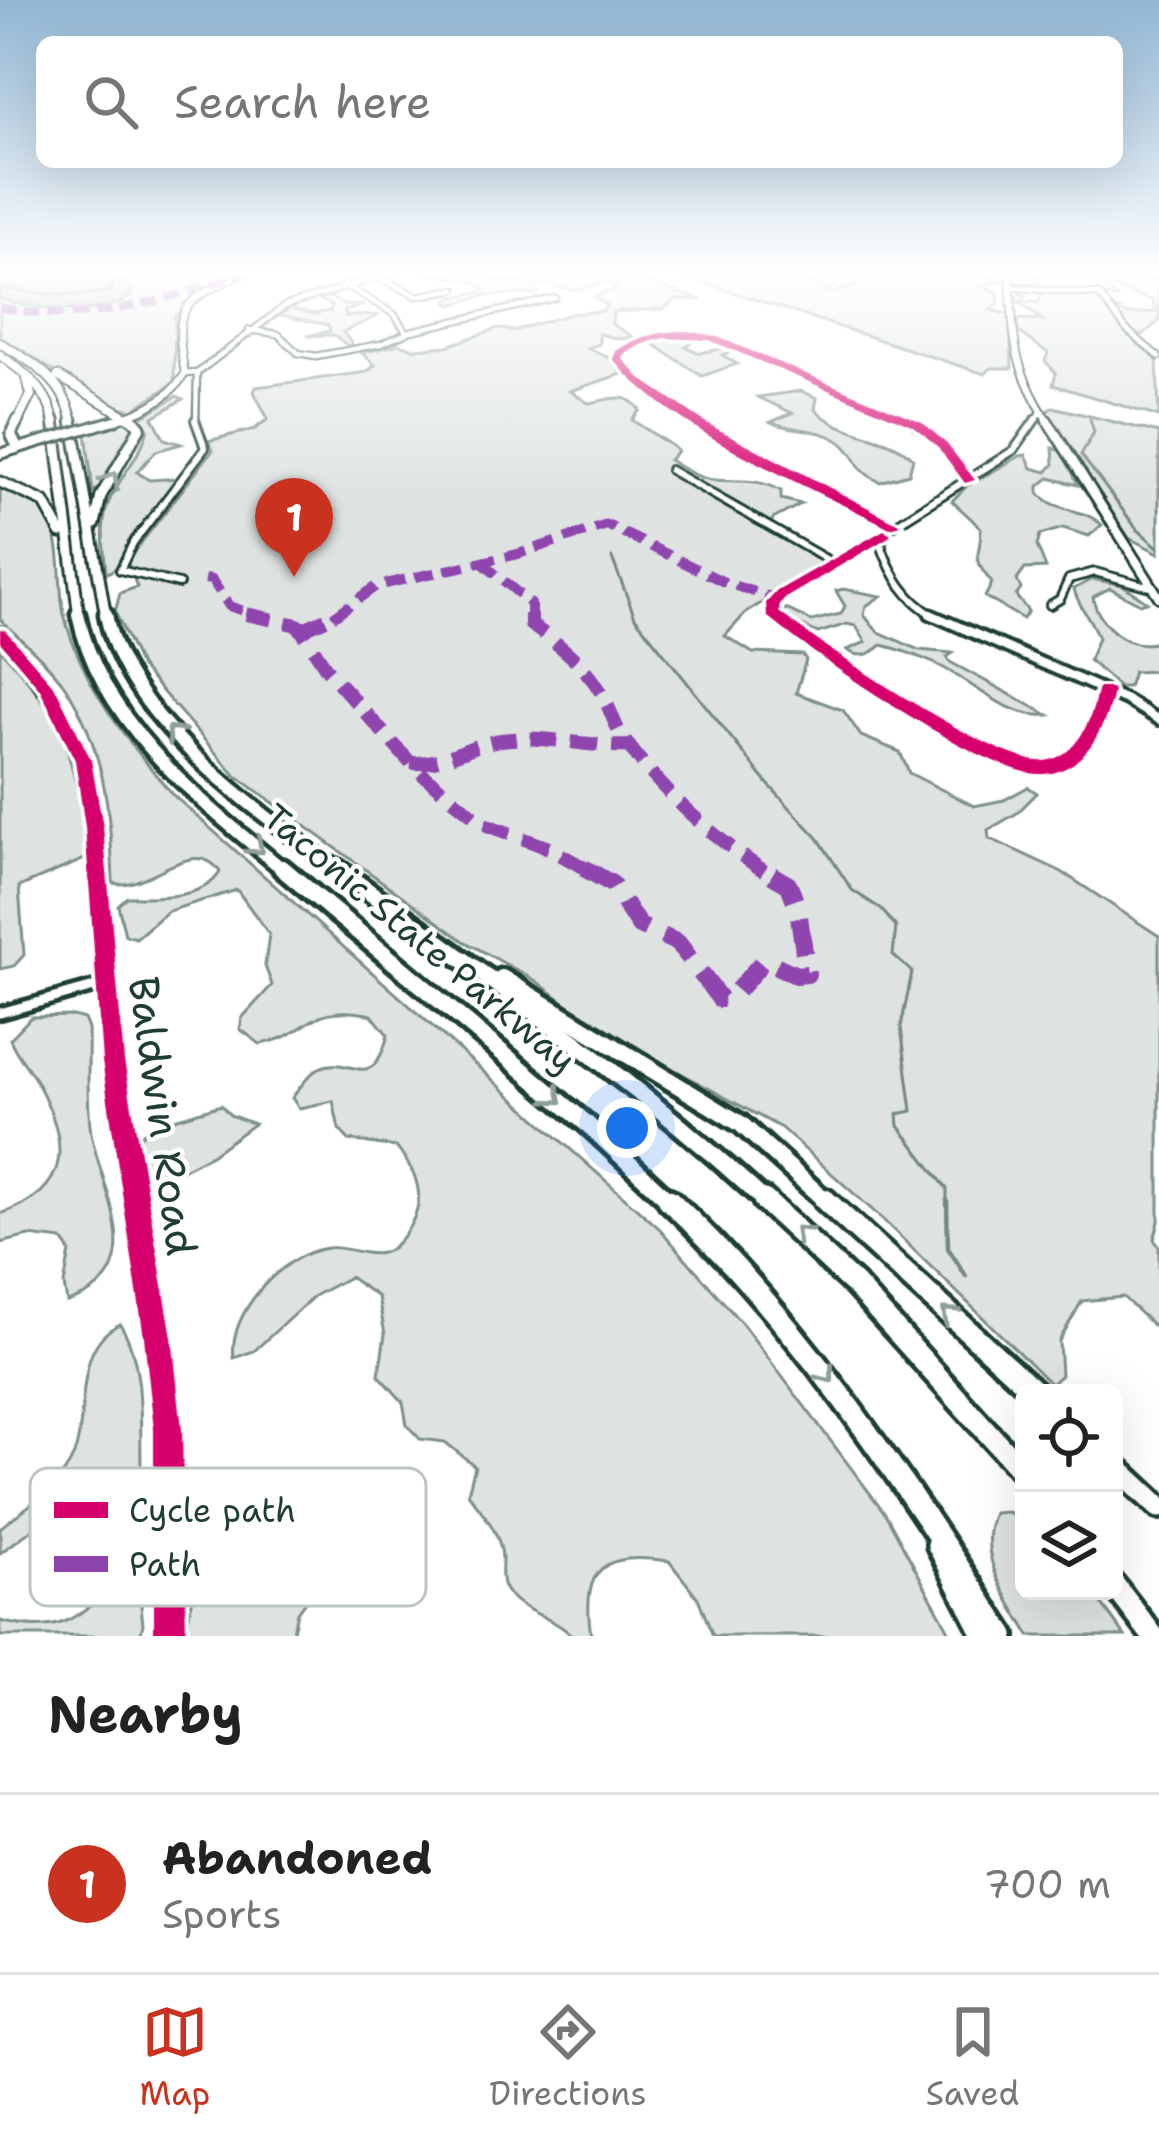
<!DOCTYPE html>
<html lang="en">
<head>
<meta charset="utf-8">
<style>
  :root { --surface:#fff; --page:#f2f2f2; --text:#222; --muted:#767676; --line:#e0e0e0; --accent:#c8321e }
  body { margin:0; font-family:"Shantell Sans",sans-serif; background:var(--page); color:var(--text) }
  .controls { position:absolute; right:36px; bottom:36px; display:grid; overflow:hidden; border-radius:18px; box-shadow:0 12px 48px #0002 }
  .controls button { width:108px; height:108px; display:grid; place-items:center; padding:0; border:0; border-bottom:3px solid var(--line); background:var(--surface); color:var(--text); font:60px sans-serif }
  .you { position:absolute; left:627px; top:1128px; width:42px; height:42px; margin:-30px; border:9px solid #fff; border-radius:50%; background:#1a73e8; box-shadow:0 0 0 18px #1a73e833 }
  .badge { display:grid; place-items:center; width:78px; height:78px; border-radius:50%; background:var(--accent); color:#fff; font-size:39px; font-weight:700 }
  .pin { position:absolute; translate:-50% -99px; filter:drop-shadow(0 3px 6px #0008) }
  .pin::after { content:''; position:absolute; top:63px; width:42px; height:36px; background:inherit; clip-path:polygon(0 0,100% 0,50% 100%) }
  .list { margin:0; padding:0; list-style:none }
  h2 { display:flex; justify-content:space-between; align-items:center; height:156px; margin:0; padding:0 48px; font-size:51px }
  h2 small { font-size:39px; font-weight:400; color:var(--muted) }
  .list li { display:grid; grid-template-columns:78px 1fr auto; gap:36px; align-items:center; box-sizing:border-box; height:180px; padding:0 48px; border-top:3px solid var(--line) }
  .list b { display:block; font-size:45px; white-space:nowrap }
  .list p { margin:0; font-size:39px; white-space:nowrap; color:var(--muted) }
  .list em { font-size:39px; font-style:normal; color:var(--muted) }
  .icon { flex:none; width:66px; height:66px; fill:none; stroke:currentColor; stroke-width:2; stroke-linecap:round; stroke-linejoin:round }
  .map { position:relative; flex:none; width:1159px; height:1636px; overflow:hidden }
  .search { position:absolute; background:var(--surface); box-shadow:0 12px 48px #0002; left:36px; right:36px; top:36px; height:132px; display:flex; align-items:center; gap:30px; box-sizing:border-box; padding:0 42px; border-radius:18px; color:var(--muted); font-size:45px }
  .sheet { height:336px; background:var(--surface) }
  nav { display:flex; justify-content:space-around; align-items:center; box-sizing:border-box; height:168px; border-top:3px solid var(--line); background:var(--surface); font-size:33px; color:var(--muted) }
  nav a { display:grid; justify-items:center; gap:6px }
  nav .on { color:var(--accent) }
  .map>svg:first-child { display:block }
</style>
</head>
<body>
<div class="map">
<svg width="1159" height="1636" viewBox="0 0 1159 1636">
  <rect width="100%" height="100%" fill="#fff"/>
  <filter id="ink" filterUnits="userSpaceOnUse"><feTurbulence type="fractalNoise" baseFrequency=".00833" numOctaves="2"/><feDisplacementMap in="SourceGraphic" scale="24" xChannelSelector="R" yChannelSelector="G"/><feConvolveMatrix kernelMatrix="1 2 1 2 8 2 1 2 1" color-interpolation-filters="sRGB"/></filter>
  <g filter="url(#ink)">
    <g fill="#dee3e2" stroke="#7e908b" stroke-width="3">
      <path d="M0,273H242L175,316L174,383L132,410C84,402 44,358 0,338Z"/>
      <path d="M425,273H476L506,282L541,280L553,273H632L636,279L702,300L677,299L663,309L613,312L612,324L633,337L620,339L599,334V344L587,348L608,357L622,374L570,391L588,403C610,400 625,390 640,410L632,420L673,447L677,451L669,460C683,468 698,479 715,480C738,482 760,478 781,491V499L801,504L773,519L769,527L828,561L747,612L725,636L753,653L803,655L806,660L796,693L843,710L861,736L900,752L909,773L974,806L1004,800L1028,787L1037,793L1017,813L988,830L989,838L1062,872L1159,936V1222L1154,1239L1159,1247V1331L1123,1297L1082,1301L1059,1341L1061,1375L1051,1384L880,1217L781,1128L600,1029L536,981L464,941L235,775L140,666L115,612L120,593L137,587L127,561L213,450L208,441L255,429L268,419L254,392L256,387L367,372L375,365L362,353L399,344L415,349L448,346L498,328L513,331L570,314L602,311L607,305L594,297L617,288C600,277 589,291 570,289C555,288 548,281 532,286L539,291L536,294L487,295L451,305L447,302L451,298L485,291L476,282Z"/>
      <polygon points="673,273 790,273 830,293 854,287 861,279 855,275 823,280 833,287 828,289 794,273 1006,273 987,276 1005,281 981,285 998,292 999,303 991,310 1010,315 1012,368 991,368 985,374"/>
      <polygon points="1018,273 1116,273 1127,279 1159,279 1159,321 1143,335 1133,334 1113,307 1126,314 1156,312 1153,301 1113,287 1108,289 1119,299 1099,294 1128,334 1157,358 1159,417 1053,385 1056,373 1045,361 1048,353 1016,330 1016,319 1042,320 1014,298 1020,293 1026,296 1022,302 1038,302 1043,292 1014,289 1014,283 1039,283 1041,278"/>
      <polygon points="336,292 330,297 345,305 364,305 345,311 345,316 380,315 343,332 352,344 348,346 334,335 307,336 330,331 328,325 280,315 290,308 313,314 330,311 332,306 316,297"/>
      <polygon points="683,332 695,340 686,347 700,353 725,348 732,351 722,355 737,364 702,376 650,342 660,334"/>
      <path d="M801,391L817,398L815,409C843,438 885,432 913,458L909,474L880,482C852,467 863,465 846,447C828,427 794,432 771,422L792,413L758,397Z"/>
      <path d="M177,396L183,399L153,417L164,439L181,444L156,451L137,472L149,480L182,478L135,532L116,568L106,574C104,548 99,520 111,497C123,473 141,455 148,429L141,417Z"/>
      <polygon points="1053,407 1159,433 1159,553 1129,538 1045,413"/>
      <polygon points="127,420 134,427 133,433 102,487 93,492 86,433"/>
      <path d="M1053,448L1064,452L1078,485L1049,478L1039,486V493C1055,513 1084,507 1102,525L1089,536L1063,528L1040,535L1037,546L1046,568L1025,569L1017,580L1021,589L1016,596L1028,611L1023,619L985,597L992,583C968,553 981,562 981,528L952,501L967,486L1020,456L1026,455L1032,468L1047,472L1054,464Z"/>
      <path d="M0,486C15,490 38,501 46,515C65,544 57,582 64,614C81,684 128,742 173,795L660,1229L744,1326L885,1513L952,1636H713L698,1598L669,1561C604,1552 581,1565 591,1636H572C554,1616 517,1612 504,1587C499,1576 504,1562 501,1550C497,1528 481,1511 468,1493L475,1466L445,1442L420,1439L407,1425L403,1402L379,1375L385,1334L378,1297L349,1277L314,1296L254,1351L234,1358C227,1314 282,1254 327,1248C344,1245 365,1257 382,1253C391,1251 397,1243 403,1236C428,1204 421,1177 396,1147L349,1140L339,1129L333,1101L299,1108L292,1098C300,1088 308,1074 319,1068C352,1053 371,1097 388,1035L372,1015C304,1001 314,1035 260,1044L240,1029L242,1018L272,985L265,966L269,934L237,890L168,911L136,938L125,935L118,905L127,897C155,897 204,900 220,872C194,833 147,892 113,883C111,813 104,746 65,686C48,662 21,640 0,619Z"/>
      <path d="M1092,579L1123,585L1147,602L1140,604L1110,588L1093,597C1097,625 1131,653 1159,641V671L1133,672L1128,687H1119L1089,660L1098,638C1092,619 1077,605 1074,589Z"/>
      <path d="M843,589L881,596L866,606L864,615L877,631L919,650L953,653L947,657L950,662L1048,715C1007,719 971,680 936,664C920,657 899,649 882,645C870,655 861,659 847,650L866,642L856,626L847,624L818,633L783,617L786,609L812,621L841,614L845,606L836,591Z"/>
      <path d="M0,649C69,721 75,762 87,858L19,887L24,955L14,966L0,969Z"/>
      <path d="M73,1016L84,1019L88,1029C89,1063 86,1100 91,1133C102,1193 155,1276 67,1302L64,1285L70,1251L62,1240L29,1236L0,1243V1214C76,1190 68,1138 35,1079C26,1064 16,1055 10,1039L31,1017Z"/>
      <polygon points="221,1105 230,1115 254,1124 211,1155 147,1188 136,1142 148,1127"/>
      <path d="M120,1324C145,1363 140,1424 141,1469L99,1481L0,1553V1528C24,1508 61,1487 73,1457C90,1416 71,1346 120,1324Z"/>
      <path d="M289,1497L338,1527L342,1550L297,1612L292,1636H187C190,1559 234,1543 289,1497Z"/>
      <path d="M1007,1512L1024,1519V1591H1092L1125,1636H1030C1009,1600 975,1556 994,1513Z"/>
      <path d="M119,1576L138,1577L143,1624L140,1636H0V1621C61,1636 78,1620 119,1576Z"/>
    </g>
    <path fill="#afbab7" stroke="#758883" stroke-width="3" d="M0,273H121L132,294C109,319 30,310 0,298Z"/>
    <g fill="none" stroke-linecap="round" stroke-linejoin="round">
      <path stroke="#596f68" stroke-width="3" d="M0,288C38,294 74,298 112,291L114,273"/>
      <g stroke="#758883" stroke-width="3">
        <polyline points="1090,419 1094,432 1081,455 1137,529 1159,548"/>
        <polyline points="612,558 635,617 768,784 818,838 852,890 881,909 896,927 893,955 912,972 901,1027 912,1111 898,1114 899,1126 947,1189 947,1203"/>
      </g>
      <polyline stroke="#758883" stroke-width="4.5" points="947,1200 948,1248 966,1276"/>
      <defs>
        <g id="street-far3">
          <polyline points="792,273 802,279"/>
          <polyline points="380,278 417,296 456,289"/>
          <polyline points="1012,287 1099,295 1127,330 1159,357"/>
          <polyline points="249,330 278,334 298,353 316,356 381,344 407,333 394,314 345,285"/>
          <polyline points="407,332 555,298"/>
          <polyline points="185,374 197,373 286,305 394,273"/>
          <polyline points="196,423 197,373"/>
          <polyline points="699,423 637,380 618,359 619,353 663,335 712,338 916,423"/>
          <polyline points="1033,423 1041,412"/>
        </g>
        <g id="street-far2">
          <polyline points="694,420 895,525"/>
          <polyline points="909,420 942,445 969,480"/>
          <polyline points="670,470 831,562"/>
          <polyline points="179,584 120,570 133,543 205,448 195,420"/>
          <polyline points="1050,605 1060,599 1069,579 1095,572 1154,588"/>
          <polyline points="777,617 772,613 773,603 782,594 884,534"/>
          <path d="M936,617C907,601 892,576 881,545L887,530L1014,450L1035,420"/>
        </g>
        <g id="street-far1">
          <path d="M774,614C819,652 982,765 1037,768C1078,770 1099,724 1105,691"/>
          <polyline points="930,614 1126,700 1159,720"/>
        </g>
        <polyline id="street" points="0,1013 105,984"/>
        <g id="secondary-far4">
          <path d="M1010,273C1014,342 1011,363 1049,423"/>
          <path d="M105,423C137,414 166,403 185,374C172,305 182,301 245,273"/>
        </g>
        <g id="secondary-far3">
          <polyline points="1047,420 1159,597"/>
          <polyline points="95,426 115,420"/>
          <polyline points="0,454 39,442"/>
        </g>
        <path id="secondary-far2" d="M0,633C74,718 89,760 98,871"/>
        <polyline id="secondary-far1" points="97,868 113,1061 136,1203"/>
        <polyline id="secondary" points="136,1200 168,1429 170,1636"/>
        <g id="highway-far4">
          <path d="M0,343C35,364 65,381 73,423"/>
          <path d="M0,355C25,373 50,391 54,423"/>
          <polyline points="58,376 137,423"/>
          <polyline points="17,423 31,395 27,379"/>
        </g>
        <g id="highway-far3">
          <polyline points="54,420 79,617"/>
          <polyline points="72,420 106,617"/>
          <polyline points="18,448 11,434 18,420"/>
          <polyline points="0,482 44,502 61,533"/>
          <polyline points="95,524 101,496 140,427 134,420"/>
        </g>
        <g id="highway-far2">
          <path d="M78,614C100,724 204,804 285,871"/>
          <path d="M106,614C124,718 259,813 340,871"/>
        </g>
        <g id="highway-far1">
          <polyline points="282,868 587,1124 672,1203"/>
          <path d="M336,868C484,975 633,1078 767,1203"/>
          <polyline points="502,978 741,1124 828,1203"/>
        </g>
        <g id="highway">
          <path d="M669,1200C804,1327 903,1482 1004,1636"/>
          <polyline points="764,1200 855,1285 1024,1473"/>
          <polyline points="825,1200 1036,1393"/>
          <polyline points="1114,1465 1159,1507"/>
          <polyline points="938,1545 985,1636"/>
          <polyline points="1114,1585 1153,1636"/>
        </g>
      </defs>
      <use href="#street-far3" stroke="#1f3d34" stroke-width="9"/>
      <use href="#street-far2" stroke="#1f3d34" stroke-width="12"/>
      <use href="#street-far1" stroke="#1f3d34" stroke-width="16"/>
      <use href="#street" stroke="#1f3d34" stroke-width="18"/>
      <use href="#secondary-far4" stroke="#1f3d34" stroke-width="10"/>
      <use href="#secondary-far3" stroke="#1f3d34" stroke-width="14"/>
      <use href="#secondary-far2" stroke="#1f3d34" stroke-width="18"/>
      <use href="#secondary-far1" stroke="#1f3d34" stroke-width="21"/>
      <use href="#secondary" stroke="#1f3d34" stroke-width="26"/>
      <use href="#highway-far4" stroke="#1f3d34" stroke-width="12"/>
      <use href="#highway-far3" stroke="#1f3d34" stroke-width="15"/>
      <use href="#highway-far2" stroke="#1f3d34" stroke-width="21"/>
      <use href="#highway-far1" stroke="#1f3d34" stroke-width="26"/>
      <use href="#highway" stroke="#1f3d34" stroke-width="30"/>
      <use href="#street-far3" stroke="#fff" stroke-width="4.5"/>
      <use href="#street-far2" stroke="#fff" stroke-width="6"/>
      <use href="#street-far1" stroke="#fff" stroke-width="8"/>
      <use href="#street" stroke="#fff" stroke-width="9"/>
      <use href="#secondary-far4" stroke="#fff" stroke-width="6"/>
      <use href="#secondary-far3" stroke="#fff" stroke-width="8"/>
      <use href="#secondary-far2" stroke="#fff" stroke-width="9"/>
      <use href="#secondary-far1" stroke="#fff" stroke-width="12"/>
      <use href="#secondary" stroke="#fff" stroke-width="16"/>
      <use href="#highway-far4" stroke="#fff" stroke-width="8"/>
      <use href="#highway-far3" stroke="#fff" stroke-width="9"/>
      <use href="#highway-far2" stroke="#fff" stroke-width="12"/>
      <use href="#highway-far1" stroke="#fff" stroke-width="16"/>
      <use href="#highway" stroke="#fff" stroke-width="21"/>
      <defs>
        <polyline id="secondary-bridge" points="39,442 95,426"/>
      </defs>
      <use href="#secondary-bridge" stroke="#1f3d34" stroke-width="14" stroke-linecap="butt"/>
      <use href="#secondary-bridge" stroke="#fff" stroke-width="8"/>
      <path stroke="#8e44ad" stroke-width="8" stroke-dasharray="16 8" stroke-linecap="butt" d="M0,307C87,327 160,301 242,274"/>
      <g stroke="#8e44ad" stroke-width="10" stroke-dasharray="21 10" stroke-linecap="butt">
        <polyline points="480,561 531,604 531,617"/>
        <polyline points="205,579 212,580 229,606 262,617"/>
        <polyline points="333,617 376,586 518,554 607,525 724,582 776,599"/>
      </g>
      <g stroke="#8e44ad" stroke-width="14" stroke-dasharray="27 14" stroke-linecap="butt">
        <polyline points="246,614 298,625 328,671 416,769 484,824 549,848 590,871"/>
        <path d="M531,614V625C558,643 588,667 603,696C611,710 614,725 623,738C660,790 711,836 764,871"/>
        <polyline points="301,630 337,614"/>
        <path d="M411,763C444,765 469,744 501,740C544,734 588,748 632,746"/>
      </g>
      <polyline stroke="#8e44ad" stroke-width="18" stroke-dasharray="36 18" stroke-linecap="butt" points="584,868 612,884 639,926 678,943 720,999 730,999 764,960 796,975 807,974 798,909 789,885 760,868"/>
      <defs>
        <g id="cycleway">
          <path d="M688,331L715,336L922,422L946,443L975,480L965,483L938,447L914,426L709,340L663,338L643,344L624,354L623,359L640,378L708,424L901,525L890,528C806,485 673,432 613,359L616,351C638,336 662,331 688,331Z"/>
          <path d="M884,530L891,534L889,537L787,597L780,604L779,612C818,644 1002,768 1045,761C1078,756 1092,719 1097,691L1099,688H1111L1113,691C1106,728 1083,775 1039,774C981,772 814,656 767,616L766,603L777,591Z"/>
          <polygon points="0,629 5,630 55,687 91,760 103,827 124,1061 172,1337 182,1429 186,1636 154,1636 154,1429 144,1337 102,1061 85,827 75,760 40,689 0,642"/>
        </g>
      </defs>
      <use href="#cycleway" stroke="#fff" stroke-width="8"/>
      <use href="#cycleway" fill="#d6006c" fill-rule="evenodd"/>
    </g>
    <defs><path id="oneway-chevron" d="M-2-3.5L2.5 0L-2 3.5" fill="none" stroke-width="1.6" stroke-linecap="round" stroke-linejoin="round" transform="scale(3)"/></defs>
    <g stroke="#8f9e9a">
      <use href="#oneway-chevron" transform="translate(111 480) rotate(-60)"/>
      <use href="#oneway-chevron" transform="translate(174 733) rotate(-131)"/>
      <use href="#oneway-chevron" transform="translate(256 847) rotate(40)"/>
      <use href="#oneway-chevron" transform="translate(555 1097) rotate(40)"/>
      <use href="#oneway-chevron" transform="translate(802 1233) rotate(-136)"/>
      <use href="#oneway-chevron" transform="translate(949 1314) rotate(-137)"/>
      <use href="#oneway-chevron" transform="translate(827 1375) rotate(52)"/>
    </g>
  </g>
  <linearGradient id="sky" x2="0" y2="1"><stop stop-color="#91b6d4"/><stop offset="0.54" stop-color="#fff"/><stop offset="1" stop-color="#fff" stop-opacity="0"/></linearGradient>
  <rect width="1159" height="502" fill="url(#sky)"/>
  <g text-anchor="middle" stroke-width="9" stroke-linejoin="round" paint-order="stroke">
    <g font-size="36" fill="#1f3d34" stroke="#fff">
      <text transform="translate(420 938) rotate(40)" y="13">Taconic State Parkway</text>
    </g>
    <g font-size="42" fill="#1f3d34" stroke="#fff">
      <text transform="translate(163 1116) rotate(82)" y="15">Baldwin Road</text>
    </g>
  </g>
  <rect x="30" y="1468" width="396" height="138" rx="18" fill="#fff" stroke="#bcc5c2" stroke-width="3"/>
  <rect x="54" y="1502" width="54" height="16" fill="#d6006c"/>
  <rect x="54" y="1556" width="54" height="16" fill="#8e44ad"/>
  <g font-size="33" fill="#1f3d34">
    <text x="129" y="1522">Cycle path</text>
    <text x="129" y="1576">Path</text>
  </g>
</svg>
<div class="controls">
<button><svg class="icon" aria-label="locate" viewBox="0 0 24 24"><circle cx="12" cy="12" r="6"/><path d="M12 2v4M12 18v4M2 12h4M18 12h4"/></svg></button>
<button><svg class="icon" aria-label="layers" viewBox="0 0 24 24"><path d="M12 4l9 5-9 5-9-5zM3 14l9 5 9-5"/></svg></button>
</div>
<div class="you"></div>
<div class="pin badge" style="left:294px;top:577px">1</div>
<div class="search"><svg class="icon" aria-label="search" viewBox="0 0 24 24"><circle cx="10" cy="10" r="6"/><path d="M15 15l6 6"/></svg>Search here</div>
</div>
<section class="sheet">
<h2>Nearby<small></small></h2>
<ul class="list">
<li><span class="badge">1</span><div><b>Abandoned</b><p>Sports</p></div><em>700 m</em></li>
</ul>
</section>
<nav>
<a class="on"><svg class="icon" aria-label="map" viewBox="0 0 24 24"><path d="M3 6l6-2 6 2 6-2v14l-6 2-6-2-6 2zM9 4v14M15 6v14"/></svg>Map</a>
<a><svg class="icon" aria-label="directions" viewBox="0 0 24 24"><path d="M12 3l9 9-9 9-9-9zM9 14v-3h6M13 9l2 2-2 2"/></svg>Directions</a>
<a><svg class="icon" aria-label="saved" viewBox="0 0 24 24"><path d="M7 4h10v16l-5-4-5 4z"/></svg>Saved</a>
</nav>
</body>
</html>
